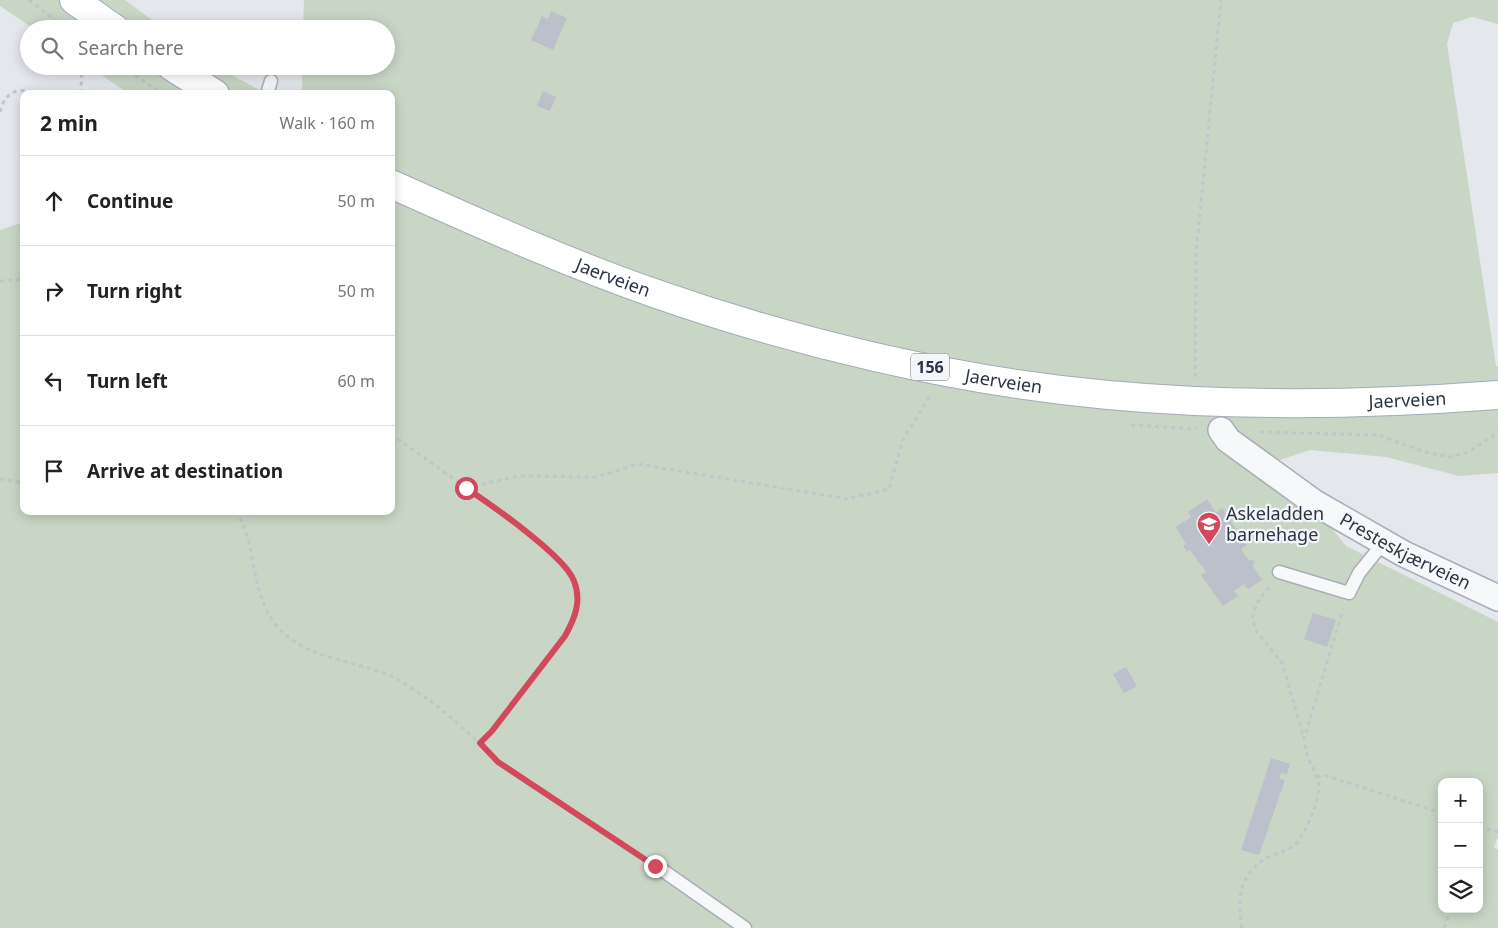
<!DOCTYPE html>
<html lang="en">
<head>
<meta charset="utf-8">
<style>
  :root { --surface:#fff; --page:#f6f6f6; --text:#222; --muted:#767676; --line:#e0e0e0 }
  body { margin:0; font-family:"Noto Sans",sans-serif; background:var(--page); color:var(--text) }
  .controls { position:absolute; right:15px; bottom:15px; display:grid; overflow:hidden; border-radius:10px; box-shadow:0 2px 12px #0003 }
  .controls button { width:45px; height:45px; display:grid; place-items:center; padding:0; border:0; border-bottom:1px solid var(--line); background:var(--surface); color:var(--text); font:25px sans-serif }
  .stop { position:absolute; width:15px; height:15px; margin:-11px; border:4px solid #d1495b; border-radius:50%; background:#fff }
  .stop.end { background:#d1495b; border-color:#fff; box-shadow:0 1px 5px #0008 }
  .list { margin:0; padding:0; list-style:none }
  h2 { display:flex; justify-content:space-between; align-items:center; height:65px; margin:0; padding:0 20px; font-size:21px }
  h2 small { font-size:16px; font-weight:400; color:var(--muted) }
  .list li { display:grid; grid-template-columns:32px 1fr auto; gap:15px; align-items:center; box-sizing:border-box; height:90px; padding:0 20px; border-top:1px solid var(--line) }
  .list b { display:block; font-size:19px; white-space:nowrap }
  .list em { font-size:16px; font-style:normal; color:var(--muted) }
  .icon { flex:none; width:28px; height:28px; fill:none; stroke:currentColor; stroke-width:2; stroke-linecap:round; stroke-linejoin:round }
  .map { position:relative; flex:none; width:1498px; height:928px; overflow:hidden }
  .search { position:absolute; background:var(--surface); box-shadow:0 2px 12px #0003; left:20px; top:20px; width:375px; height:55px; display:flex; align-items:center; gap:12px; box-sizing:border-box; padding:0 18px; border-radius:28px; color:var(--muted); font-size:19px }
  .panel { position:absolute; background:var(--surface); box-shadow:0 2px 12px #0003; left:20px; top:90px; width:375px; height:425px; border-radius:10px }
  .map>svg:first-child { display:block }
</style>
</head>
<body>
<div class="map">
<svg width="1498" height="928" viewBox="0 0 1498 928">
  <rect width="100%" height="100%" fill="#e4e7ec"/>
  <g fill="#c9d6c5" fill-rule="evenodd">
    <polygon points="0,0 125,0 164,29 34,29 0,6"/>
    <path d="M304,0H1498V24L1472,17L1453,23L1447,44L1496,366H1498V473L1459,476L1386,457L1310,450L1277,461L1346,546L1498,622V837L1494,847L1498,849V928H0V230L24,222V511H391V94H302V66H386V29H303ZM1442,782H1479V909H1442Z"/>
    <polygon points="89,66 215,66 267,94 129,94"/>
  </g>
  <g fill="#bbc0ca">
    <polygon points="551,11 567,18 553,50 531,40 542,16 548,19"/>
    <polygon points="543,91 556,97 550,111 537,106"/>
    <polygon points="1207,499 1216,513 1222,508 1247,545 1241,549 1249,561 1252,559 1255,563 1252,565 1262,580 1248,589 1244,584 1234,591 1238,596 1223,606 1201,575 1206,572 1190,550 1187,552 1183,546 1186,544 1176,527 1191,517 1188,512"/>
    <polygon points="1313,613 1336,620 1327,647 1304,639"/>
    <polygon points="1126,667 1137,686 1124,693 1113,674"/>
    <polygon points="1271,758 1290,764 1287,774 1281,773 1279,779 1285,780 1259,855 1241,850"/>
  </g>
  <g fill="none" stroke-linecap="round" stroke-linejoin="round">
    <defs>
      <g id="service">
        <polyline points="267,94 271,81"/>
        <polyline points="1279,572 1349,593 1359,573 1384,542"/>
        <polyline points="655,865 745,928"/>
      </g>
      <g id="minor">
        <path id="s1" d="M1221,430L1228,440L1315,503L1404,554L1498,598"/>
      </g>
      <g id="primary">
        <polyline points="74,0 115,29"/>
        <polyline points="171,66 215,94"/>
        <path id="s2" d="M391,184C477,222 562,261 651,292C796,343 955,381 1108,395C1238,407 1368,405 1498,395"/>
      </g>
    </defs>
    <use href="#service" stroke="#a9aeb7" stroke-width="15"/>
    <use href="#minor" stroke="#a9aeb7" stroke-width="28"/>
    <use href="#primary" stroke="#a3abb8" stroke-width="30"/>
    <g stroke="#c2c5cb" stroke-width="3" stroke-dasharray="4 4" stroke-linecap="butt">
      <polyline points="29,0 56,21"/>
      <polyline points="79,66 82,78 80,94"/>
      <polyline points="122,66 162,94"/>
      <path d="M0,112C5,91 19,86 39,94"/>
      <polyline points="0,281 24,279"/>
      <polyline points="1195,377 1196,253 1221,0"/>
      <polyline points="1131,425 1197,429"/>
      <polyline points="1260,432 1378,435 1425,452 1449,457 1469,452 1498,432"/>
      <path d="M391,434C435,465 478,496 520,529C538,543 562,558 573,578C584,597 574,618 565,636L492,731L480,743"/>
      <polyline points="0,479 24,483"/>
      <polyline points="466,488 517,476 597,477 638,464 847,499 889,489 903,439 931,395"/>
      <path d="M236,511C258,546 249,591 276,625C307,663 358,658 398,680C434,700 469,732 498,762L641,857"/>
      <polyline points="1269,587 1257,603 1252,618 1257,632 1282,663 1304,738"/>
      <polyline points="1317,777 1324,775 1442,813"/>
      <polyline points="1479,827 1498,832"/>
      <path d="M1242,928C1237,899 1239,875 1266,858C1274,854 1283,852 1291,848C1304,840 1319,801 1319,786C1318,775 1312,767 1308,758C1306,752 1305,745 1304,739L1343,609"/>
      <polyline points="1444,928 1451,909"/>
    </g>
    <use href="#service" stroke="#f7f8fa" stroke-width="12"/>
    <use href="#minor" stroke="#f7f8fa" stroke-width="25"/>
    <use href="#primary" stroke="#fff" stroke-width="28"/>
  </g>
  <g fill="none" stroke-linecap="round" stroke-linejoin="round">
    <path stroke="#d1495b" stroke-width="6" d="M466,488C490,504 565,556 574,581C582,601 575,618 565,636L492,731L480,743L498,762L655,866"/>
  </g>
  <defs>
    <symbol id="school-pin" viewBox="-11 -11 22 30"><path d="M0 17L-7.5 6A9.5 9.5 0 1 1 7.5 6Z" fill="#d1495b" stroke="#f4f6f9"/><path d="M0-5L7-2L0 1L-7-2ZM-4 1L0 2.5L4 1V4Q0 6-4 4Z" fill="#fff"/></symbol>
  </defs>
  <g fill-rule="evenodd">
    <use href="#school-pin" x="1195" y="510" width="28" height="38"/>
  </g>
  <g text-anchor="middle" stroke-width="4.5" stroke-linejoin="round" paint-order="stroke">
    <rect fill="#f4f6f9" stroke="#676e7b" stroke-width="1" x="911" y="353.5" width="38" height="27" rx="4"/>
    <g font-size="16" font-weight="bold" fill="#2b3445">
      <text x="930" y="373">156</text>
    </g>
    <g font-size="18" fill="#2b3445" stroke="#f4f6f9">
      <text dy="6" stroke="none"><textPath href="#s2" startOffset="241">Jaerveien</textPath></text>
      <text dy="6" stroke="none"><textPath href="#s2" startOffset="646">Jaerveien</textPath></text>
      <text dy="6" stroke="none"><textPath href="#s2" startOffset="1051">Jaerveien</textPath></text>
      <text dy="6" stroke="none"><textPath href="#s1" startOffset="222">Presteskjærveien</textPath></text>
    </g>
    <g font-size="18" fill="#2b3445" stroke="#f4f6f9" text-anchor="start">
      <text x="1226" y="520">Askeladden<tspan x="1226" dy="21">barnehage</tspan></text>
    </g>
  </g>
</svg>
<div class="controls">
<button>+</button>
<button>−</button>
<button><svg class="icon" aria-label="layers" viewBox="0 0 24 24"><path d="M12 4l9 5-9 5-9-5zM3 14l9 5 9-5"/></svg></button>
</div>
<div class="stop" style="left:466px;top:488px"></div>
<div class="stop end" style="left:655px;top:866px"></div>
<div class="search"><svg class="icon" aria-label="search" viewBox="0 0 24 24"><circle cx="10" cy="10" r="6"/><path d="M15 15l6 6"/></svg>Search here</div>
<section class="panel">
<h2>2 min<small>Walk · 160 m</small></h2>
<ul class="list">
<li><svg class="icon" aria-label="ahead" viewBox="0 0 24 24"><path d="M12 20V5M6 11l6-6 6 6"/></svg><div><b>Continue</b></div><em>50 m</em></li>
<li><svg class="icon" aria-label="right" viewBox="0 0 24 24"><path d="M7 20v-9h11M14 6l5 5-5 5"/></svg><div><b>Turn right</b></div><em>50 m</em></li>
<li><svg class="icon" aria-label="left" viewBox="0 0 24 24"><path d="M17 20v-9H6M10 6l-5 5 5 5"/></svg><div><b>Turn left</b></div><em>60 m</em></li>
<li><svg class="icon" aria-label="arrive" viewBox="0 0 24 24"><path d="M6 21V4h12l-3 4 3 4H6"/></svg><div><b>Arrive at destination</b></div></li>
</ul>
</section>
</div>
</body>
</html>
